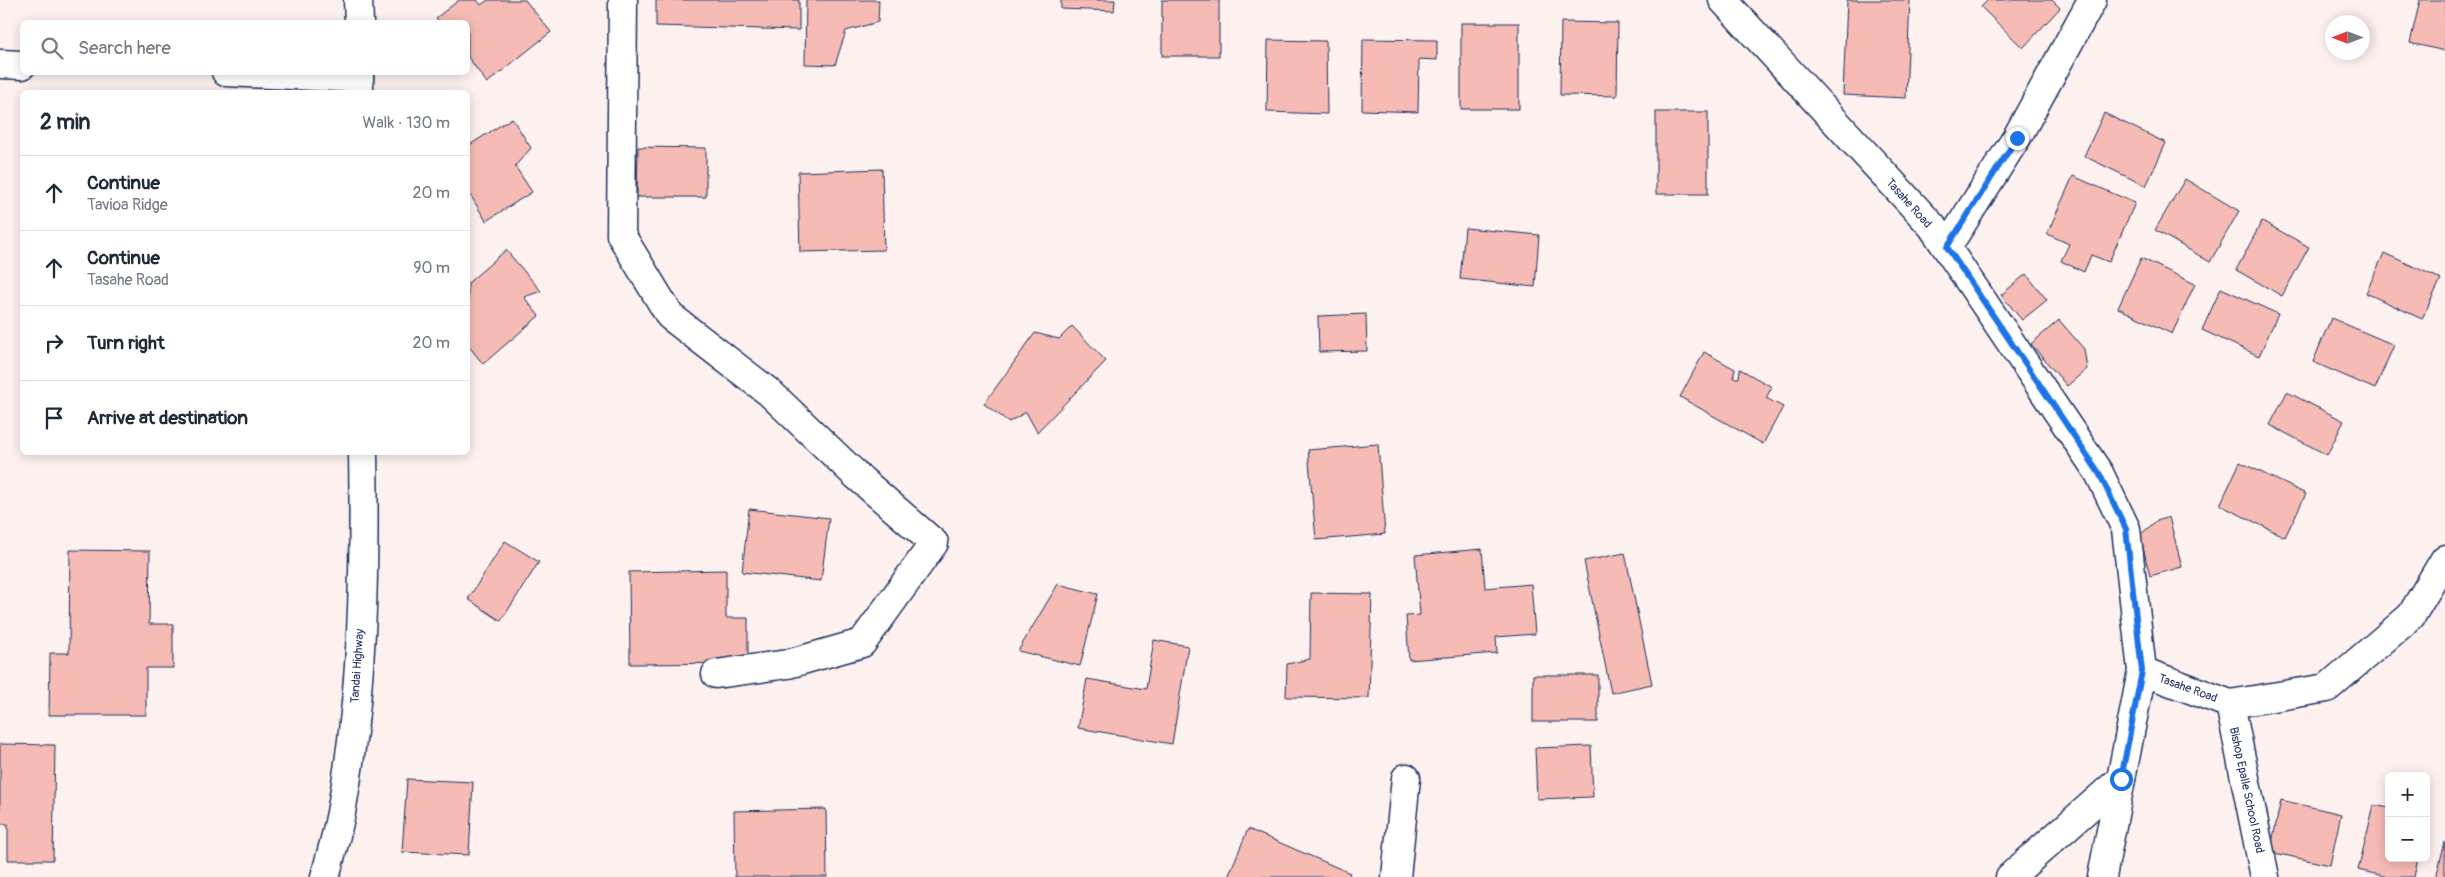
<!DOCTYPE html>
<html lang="en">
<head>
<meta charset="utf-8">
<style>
  :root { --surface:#fff; --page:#f6f6f7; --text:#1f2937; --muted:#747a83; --line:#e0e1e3 }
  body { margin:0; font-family:Pangolin,sans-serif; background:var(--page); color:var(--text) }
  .controls { position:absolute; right:15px; bottom:15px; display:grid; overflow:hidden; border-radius:8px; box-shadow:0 2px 12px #0003 }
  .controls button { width:45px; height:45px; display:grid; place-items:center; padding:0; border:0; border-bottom:1px solid var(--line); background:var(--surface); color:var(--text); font:25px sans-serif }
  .compass { position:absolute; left:2325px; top:15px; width:45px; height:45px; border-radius:50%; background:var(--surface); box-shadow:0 2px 12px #0003; rotate:270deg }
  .stop { position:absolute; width:15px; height:15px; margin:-11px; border:4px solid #1a73e8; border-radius:50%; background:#fff }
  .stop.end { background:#1a73e8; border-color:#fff; box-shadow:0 1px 5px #0008 }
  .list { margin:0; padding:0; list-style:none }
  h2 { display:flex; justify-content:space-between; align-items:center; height:65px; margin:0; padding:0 20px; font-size:21px }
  h2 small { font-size:16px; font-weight:400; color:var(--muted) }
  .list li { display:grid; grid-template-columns:32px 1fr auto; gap:15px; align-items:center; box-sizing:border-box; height:75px; padding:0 20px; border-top:1px solid var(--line) }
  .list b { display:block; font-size:19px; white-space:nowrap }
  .list p { margin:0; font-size:16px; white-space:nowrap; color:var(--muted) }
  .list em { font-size:16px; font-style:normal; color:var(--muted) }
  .icon { flex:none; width:28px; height:28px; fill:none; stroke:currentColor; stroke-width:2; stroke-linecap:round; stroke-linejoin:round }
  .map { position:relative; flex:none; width:2445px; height:877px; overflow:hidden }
  .search { position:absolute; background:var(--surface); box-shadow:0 2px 12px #0003; left:20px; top:20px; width:450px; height:55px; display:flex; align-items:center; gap:12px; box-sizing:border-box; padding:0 18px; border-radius:8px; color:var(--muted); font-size:19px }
  .panel { position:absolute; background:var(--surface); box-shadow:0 2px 12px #0003; left:20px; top:90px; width:450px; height:365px; border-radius:8px }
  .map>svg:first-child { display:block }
</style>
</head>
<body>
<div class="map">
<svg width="2445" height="877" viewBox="0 0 2445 877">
  <rect width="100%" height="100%" fill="#fdf1f0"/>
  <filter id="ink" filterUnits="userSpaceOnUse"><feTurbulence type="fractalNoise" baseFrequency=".02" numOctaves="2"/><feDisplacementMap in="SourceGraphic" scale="10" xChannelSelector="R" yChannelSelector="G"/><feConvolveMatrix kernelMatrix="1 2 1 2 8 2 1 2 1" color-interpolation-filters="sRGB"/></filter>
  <g filter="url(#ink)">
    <g fill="#f6bbb4" stroke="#1b2f5e">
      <polygon points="459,0 477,0 481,5 488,0 525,0 551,32 487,83 468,57 468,22 440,22 436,18"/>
      <polygon points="656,0 799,0 799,30 656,26"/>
      <polygon points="806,0 879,0 878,22 846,31 835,65 805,64"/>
      <polygon points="1061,0 1115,0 1114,11 1061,9"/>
      <rect x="1162" y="0" width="57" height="56"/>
      <polygon points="1847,0 1910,0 1906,98 1843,95"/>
      <polygon points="1988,0 2052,0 2060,8 2023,48 1981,7"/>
      <polygon points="2420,0 2445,0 2445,51 2410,43"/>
      <polygon points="1561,22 1618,23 1617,96 1560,95"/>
      <rect x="1461" y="23" width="58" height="86"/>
      <polygon points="1363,39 1437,40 1437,60 1419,59 1418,112 1362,110"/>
      <polygon points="1268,40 1326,41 1327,114 1267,112"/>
      <rect x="1656" y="112" width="52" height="82"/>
      <polygon points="2104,113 2166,143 2146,186 2084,156"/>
      <polygon points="512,118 531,148 515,166 532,192 486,221 468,191 468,146"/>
      <polygon points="638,147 706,148 706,197 637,197"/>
      <polygon points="882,169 884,250 800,252 798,172"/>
      <polygon points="2073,176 2135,203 2109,262 2091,255 2084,272 2061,261 2069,244 2047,234"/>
      <polygon points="2185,179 2239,211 2210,262 2155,230"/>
      <polygon points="2262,221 2309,247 2282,296 2236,270"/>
      <polygon points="1465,228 1539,235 1535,287 1460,279"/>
      <polygon points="506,250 541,291 524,297 539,316 483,364 468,345 468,283"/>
      <polygon points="2384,253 2441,279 2422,319 2366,293"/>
      <polygon points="2141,258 2195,284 2172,334 2118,308"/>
      <polygon points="2026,274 2047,300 2022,320 2001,295"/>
      <polygon points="2221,288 2278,314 2259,356 2202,330"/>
      <polygon points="1366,314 1367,351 1319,352 1318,316"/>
      <polygon points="2331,318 2394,345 2375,389 2313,362"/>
      <polygon points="2059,320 2084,349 2087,369 2067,386 2031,344"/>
      <polygon points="1072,326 1106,361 1037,432 1026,412 1009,422 984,404 1035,333 1059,339"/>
      <polygon points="1704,352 1735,369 1733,378 1739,378 1740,369 1772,387 1766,398 1783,407 1763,444 1680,397"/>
      <polygon points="2287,392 2344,421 2327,455 2270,425"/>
      <polygon points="1378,444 1385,534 1316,540 1308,450"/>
      <polygon points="2240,462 2306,494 2285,537 2220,505"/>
      <polygon points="749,509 829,518 821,581 742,572"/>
      <polygon points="2169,517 2182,567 2150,576 2140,535 2156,521"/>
      <polygon points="505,541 539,562 501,621 468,599"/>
      <polygon points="1482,549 1485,588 1531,584 1535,634 1496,637 1497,653 1409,660 1406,616 1420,615 1415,555"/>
      <polygon points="70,550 150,551 149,624 173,624 173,668 146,668 146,715 49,715 50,653 69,653"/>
      <polygon points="1625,553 1652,684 1611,693 1584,561"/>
      <polygon points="726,570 726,618 748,618 748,663 630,664 629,572"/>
      <polygon points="1058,584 1098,594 1080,666 1018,651"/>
      <polygon points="1311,593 1372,594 1369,698 1286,697 1287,664 1310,659"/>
      <polygon points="1154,640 1188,646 1172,744 1078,728 1087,679 1146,689"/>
      <rect x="1533" y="675" width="65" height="47"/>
      <polygon points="0,744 55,745 53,860 8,860 8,824 0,824"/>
      <polygon points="1591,746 1593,797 1537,799 1535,748"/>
      <polygon points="407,779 473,782 469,855 402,852"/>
      <polygon points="2281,800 2341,814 2330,865 2270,852"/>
      <polygon points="2374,805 2389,808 2389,858 2418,858 2414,877 2388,877 2358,870"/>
      <polygon points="826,809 827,877 735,877 734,811"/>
      <polygon points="1248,829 1350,873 1348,877 1228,877"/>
      <polygon points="2445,842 2445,877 2436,877"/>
    </g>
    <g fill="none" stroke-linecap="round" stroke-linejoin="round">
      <defs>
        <g id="minor">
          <polyline points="623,0 621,235 670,316 770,393 857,476 934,543 862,643 788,664 716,674"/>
          <polyline points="0,64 22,65"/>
          <polyline points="226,72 359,78"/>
          <polyline points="1947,247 2017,137 2092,0"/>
          <polyline points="2230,704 2265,877"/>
          <polyline points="1396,877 1406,778"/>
          <polyline points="2010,877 2121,779"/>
          <polyline points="2102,877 2142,671"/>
        </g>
        <polyline id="tertiary" points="1723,0 1932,226 2099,473 2126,529 2142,671 2230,704 2327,688 2411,616 2445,559"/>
        <g id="secondary">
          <polyline points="358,0 359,22"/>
          <polyline points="359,72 359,92"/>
          <path d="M325,877C331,854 338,831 342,807C363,691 365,570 363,452"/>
        </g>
      </defs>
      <use href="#minor" stroke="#1b2f5e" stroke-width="31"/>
      <use href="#tertiary" stroke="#1b2f5e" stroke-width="31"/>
      <use href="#secondary" stroke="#1b2f5e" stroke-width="31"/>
      <use href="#minor" stroke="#fff" stroke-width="28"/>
      <use href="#tertiary" stroke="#fff" stroke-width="28"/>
      <use href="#secondary" stroke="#fff" stroke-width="28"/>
    </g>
  </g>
  <g fill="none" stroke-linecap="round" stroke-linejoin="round" filter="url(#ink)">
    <polyline stroke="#1a73e8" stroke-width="6" points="2017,138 1947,247 2099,473 2126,529 2142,671 2121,779"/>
  </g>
  <g text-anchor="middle" stroke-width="5" stroke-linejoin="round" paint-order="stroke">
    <g font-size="12" fill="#1b2f5e" stroke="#fff">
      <text transform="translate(1909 203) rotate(48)" y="4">Tasahe Road</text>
      <text transform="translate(357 666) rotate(-86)" y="4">Tandai Highway</text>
      <text transform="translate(2188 688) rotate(20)" y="4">Tasahe Road</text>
      <text transform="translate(2247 790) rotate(78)" y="4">Bishop Epalle School Road</text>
    </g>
  </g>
</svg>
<div class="controls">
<button>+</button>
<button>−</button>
</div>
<svg class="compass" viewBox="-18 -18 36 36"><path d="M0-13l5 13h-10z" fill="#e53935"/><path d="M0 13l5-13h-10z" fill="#747a83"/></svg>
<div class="stop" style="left:2121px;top:779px"></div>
<div class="stop end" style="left:2017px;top:138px"></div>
<div class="search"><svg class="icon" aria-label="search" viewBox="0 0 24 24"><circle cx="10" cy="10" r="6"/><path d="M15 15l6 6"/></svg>Search here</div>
<section class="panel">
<h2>2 min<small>Walk · 130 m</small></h2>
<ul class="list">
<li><svg class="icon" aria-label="ahead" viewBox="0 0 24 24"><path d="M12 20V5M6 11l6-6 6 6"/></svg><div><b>Continue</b><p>Tavioa Ridge</p></div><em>20 m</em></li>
<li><svg class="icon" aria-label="ahead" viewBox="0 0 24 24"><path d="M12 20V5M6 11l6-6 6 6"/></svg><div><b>Continue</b><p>Tasahe Road</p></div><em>90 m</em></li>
<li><svg class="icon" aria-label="right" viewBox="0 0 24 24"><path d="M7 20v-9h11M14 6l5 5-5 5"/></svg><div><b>Turn right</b></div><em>20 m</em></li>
<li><svg class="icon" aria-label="arrive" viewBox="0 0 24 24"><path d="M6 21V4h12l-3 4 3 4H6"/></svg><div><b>Arrive at destination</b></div></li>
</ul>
</section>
</div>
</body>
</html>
